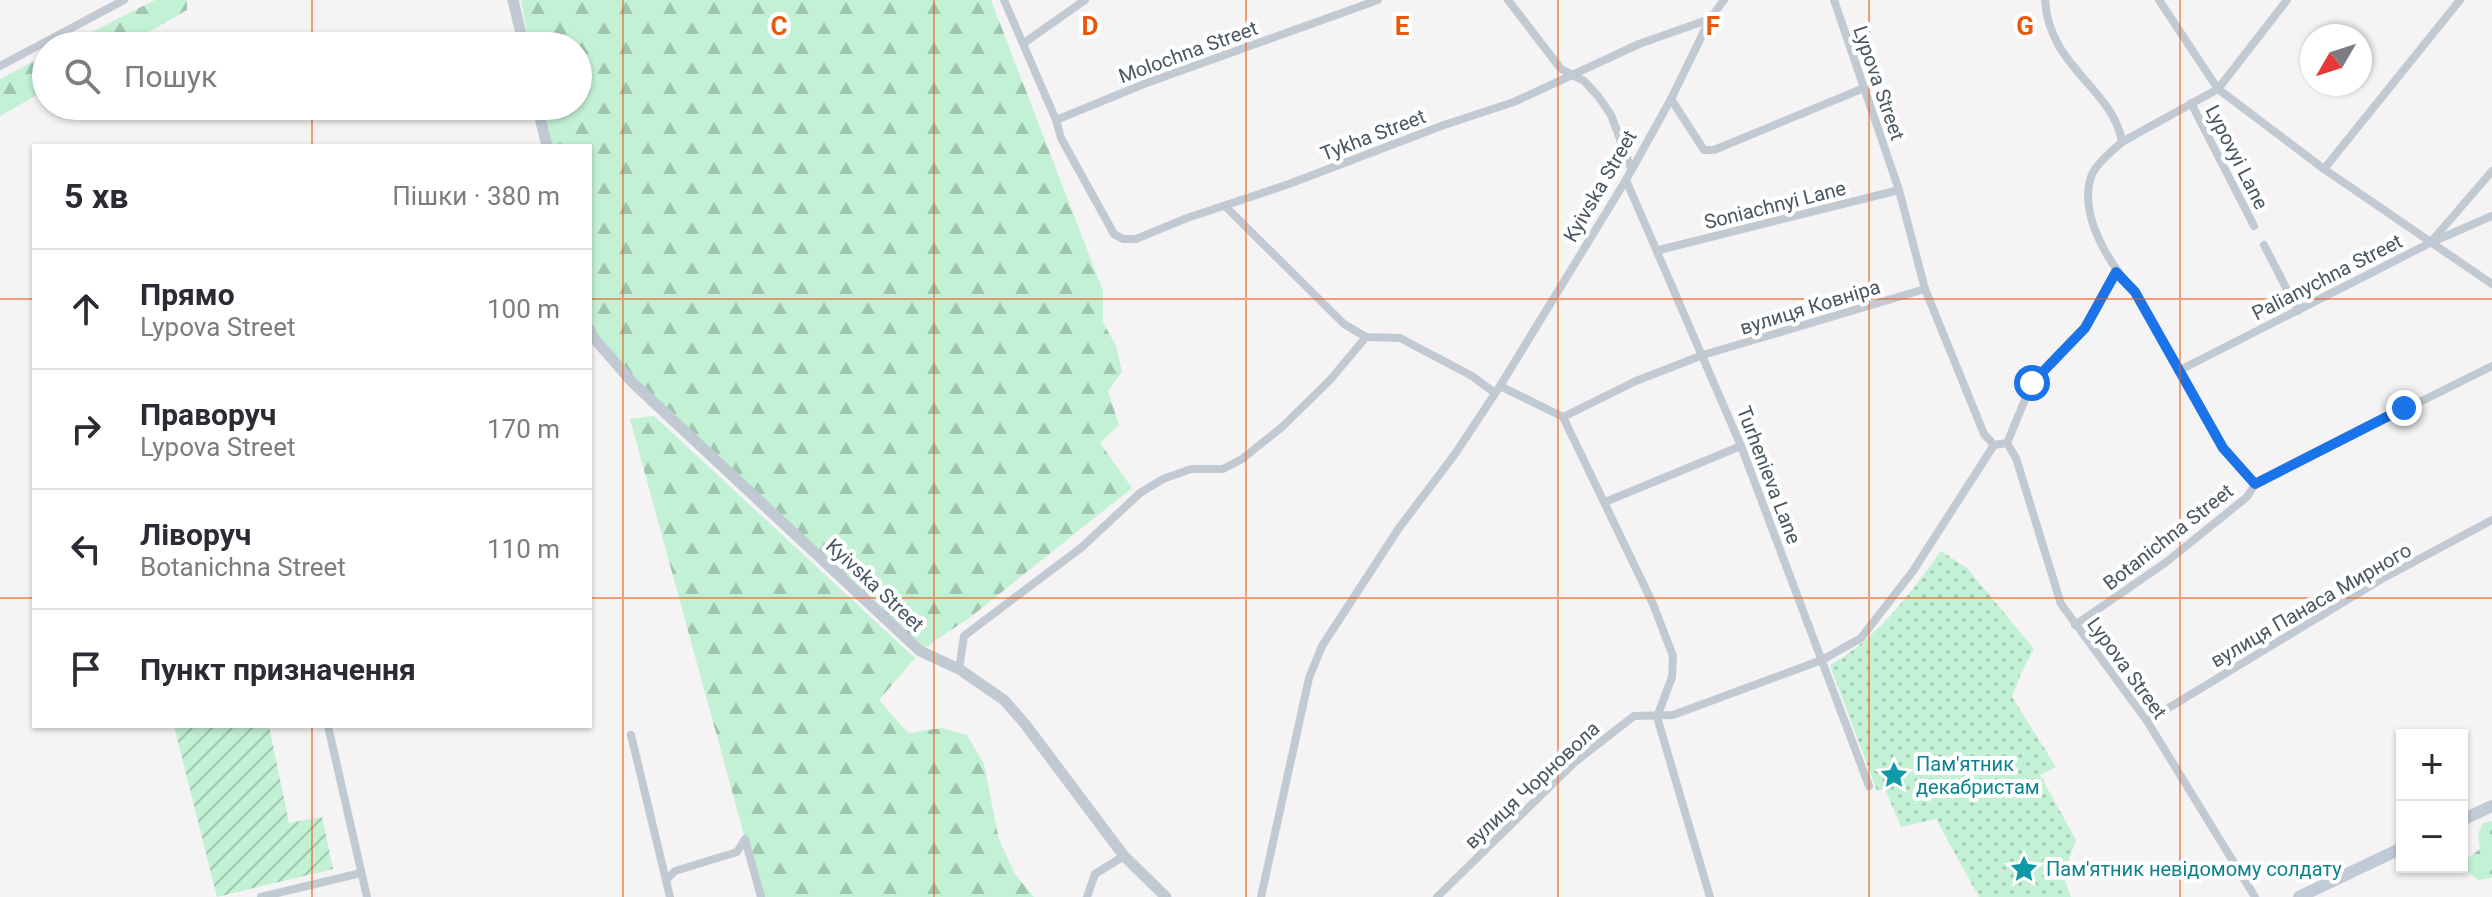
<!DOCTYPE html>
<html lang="uk">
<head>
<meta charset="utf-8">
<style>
  :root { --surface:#fff; --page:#f7f7f7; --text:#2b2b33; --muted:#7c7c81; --line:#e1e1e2 }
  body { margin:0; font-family:Roboto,sans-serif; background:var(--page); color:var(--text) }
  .controls { position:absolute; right:24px; bottom:24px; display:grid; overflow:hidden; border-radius:0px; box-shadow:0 2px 6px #0004 }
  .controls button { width:72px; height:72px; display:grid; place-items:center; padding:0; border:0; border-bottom:2px solid var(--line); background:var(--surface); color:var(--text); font:40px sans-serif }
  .compass { position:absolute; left:2300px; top:24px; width:72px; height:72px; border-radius:50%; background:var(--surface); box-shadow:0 2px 6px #0004; rotate:231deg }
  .stop { position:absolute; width:24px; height:24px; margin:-18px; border:6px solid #1a73e8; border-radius:50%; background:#fff }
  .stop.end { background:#1a73e8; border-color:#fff; box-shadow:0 2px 8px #0008 }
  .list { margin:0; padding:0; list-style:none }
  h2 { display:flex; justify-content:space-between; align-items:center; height:104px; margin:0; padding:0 32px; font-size:34px }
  h2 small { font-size:26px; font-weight:400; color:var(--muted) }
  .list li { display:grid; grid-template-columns:52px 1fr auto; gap:24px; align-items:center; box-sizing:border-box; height:120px; padding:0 32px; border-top:2px solid var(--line) }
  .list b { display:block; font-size:30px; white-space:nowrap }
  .list p { margin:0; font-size:26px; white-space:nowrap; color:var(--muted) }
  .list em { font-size:26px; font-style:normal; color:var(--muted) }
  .icon { flex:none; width:44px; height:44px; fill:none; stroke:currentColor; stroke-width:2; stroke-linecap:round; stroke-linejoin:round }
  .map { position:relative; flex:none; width:2492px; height:897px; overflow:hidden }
  .search { position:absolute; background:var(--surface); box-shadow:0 2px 6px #0004; left:32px; top:32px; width:560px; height:88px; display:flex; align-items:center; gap:20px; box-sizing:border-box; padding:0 28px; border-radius:44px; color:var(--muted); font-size:30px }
  .panel { position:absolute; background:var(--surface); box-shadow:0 2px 6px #0004; left:32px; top:144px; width:560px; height:584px; border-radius:0px }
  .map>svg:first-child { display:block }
</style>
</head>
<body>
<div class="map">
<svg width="2492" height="897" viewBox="0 0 2492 897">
  <defs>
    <pattern id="forest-firs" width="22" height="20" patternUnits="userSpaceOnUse" patternTransform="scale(2)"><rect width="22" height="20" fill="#c3f1d5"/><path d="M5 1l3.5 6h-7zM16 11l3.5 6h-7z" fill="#a0c6b0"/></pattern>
    <pattern id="park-dots" width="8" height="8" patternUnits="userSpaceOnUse" patternTransform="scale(2)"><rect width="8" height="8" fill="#c3f1d5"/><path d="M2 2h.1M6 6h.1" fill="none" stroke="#a0c6b0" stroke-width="1.8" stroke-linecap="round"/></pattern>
    <pattern id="garden-furrows" width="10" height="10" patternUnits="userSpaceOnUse" patternTransform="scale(2)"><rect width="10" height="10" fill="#c3f1d5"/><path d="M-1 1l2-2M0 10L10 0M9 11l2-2" fill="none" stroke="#a0c6b0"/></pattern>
  </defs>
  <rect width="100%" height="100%" fill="#f5f3f3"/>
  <g fill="url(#forest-firs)">
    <polygon points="155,0 187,0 187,10 124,46 64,46"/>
    <polygon points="521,0 991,0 1103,291 1103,322 1116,346 1122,372 1108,391 1119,425 1100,443 1132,488 969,618 920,651 632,382 590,330 590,146 550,146 542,106 578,106 578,46 530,46"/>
    <polygon points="46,55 46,90 0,116 0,79"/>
    <polygon points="654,416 915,658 879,700 908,733 942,728 967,735 984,764 999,840 1015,874 1034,897 761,897 630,419"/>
    <polygon points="2492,821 2492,878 2478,880 2467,872 2468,858 2480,849 2478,833 2483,823"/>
  </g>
  <path fill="url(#park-dots)" d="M1941,551L1967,568L2034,649L2021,673L2012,697L2056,767L2040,775L2076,840L2063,876L2071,897H1979L1936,819L1901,827L1885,789L1877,791L1830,665C1877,639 1910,594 1941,551Z"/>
  <polygon fill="url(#garden-furrows)" points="174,726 269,726 289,823 322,817 333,869 217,897"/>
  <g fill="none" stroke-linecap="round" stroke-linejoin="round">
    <g stroke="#c1cad2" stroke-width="8">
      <polyline points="1004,0 1056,120 1061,138 1114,234 1123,239 1136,239 1187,218 1289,184 1444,125 1514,102 1639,44 1710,19"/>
      <polyline points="1508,0 1561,69 1584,81 1598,96 1611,115 1631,168"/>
      <polyline points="1834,0 1899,190 1925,289 1984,434 1994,445"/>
      <path d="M2045,0C2049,68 2113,88 2122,142C2110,153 2094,165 2090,180C2080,219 2111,266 2135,292L2223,448L2255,484"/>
      <polyline points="2159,0 2218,89 2324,169 2492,284"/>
      <polyline points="1024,43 1085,0"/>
      <polyline points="0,66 124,0"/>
      <polyline points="1671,99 1704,150 1714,150 1864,88"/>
      <polyline points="2191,103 2254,226"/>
      <polyline points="1056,120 1144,84 1378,0"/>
      <polyline points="2122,142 2218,89 2287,0"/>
      <polyline points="2324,169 2460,0"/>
      <polyline points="1626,180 1741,446 1869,786"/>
      <polyline points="1225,206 1344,324 1366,337 1400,338 1472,376 1495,393"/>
      <polyline points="2430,243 2492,171"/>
      <polyline points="2264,245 2298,311"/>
      <polyline points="1659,250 1899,190"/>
      <polyline points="2178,371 2430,243 2492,216"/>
      <polyline points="1500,386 1563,417 1653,604 1673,656 1672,677 1657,717 1710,897"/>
      <polyline points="1563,417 1636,381 1703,355 1925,289"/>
      <polyline points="2007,443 2016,458 2061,604 2147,721 2255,897"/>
      <polyline points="1605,502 1741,446"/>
      <polyline points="2075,625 2165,563 2247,497 2255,484 2492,366"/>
      <polyline points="959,669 964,636 1082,547 1140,493 1163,479 1191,469 1223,469 1242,459 1282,427 1330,380 1366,337"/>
      <polyline points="2147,721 2380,580 2492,520"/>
      <polyline points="328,726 367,897"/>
      <polyline points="631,735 670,897"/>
      <polyline points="666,880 675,871 737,852 745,839 761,897"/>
      <polyline points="261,897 361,873"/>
      <polyline points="1087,897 1095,874 1124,856"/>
      <polyline points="1261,897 1309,678 1322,646 1399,528 1455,454 1500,386 1626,180 1671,99 1710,19 1724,0"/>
      <polyline points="1437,897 1575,762 1634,716 1673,715 1822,660 1861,638 1913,571 1994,445 2007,443 2032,383 2085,328 2116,272"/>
    </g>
    <g stroke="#c1cad2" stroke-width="11">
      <polyline points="513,0 524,46"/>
      <polyline points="537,106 547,146"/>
      <polyline points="590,330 592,336 632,382 920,651 959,669 1004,700 1025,724 1124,856 1166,897"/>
    </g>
    <g stroke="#c1cbd6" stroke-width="12">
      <polyline points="2462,820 2492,806"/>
      <polyline points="2299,897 2402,848"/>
    </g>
  </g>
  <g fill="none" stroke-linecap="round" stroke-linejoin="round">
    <polyline stroke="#1a73e8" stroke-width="10" points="2032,383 2085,328 2116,272 2135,292 2223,448 2255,484 2404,408"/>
  </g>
  <path fill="none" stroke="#e8590c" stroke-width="2" stroke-opacity="0.55" d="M312,0V46M623,0V897M934,0V897M1246,0V897M1558,0V897M1869,0V897M2180,0V897M312,106V146M0,299H34M590,299H2492M0,598H34M590,598H2492M312,726V897"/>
  <defs>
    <symbol id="sight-bare" viewBox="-9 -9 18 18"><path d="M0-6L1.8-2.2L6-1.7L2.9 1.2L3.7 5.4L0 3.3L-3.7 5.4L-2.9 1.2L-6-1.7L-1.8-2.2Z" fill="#0f9aa8" stroke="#fff" stroke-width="2.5" paint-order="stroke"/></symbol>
  </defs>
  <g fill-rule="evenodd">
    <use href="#sight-bare" x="1874" y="755" width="40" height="40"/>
    <use href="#sight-bare" x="2004" y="849" width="40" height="40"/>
  </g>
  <g text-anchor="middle" stroke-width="8" stroke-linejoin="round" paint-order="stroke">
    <g font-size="20" fill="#4a5661" stroke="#fff">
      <text transform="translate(1188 52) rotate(-20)" y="7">Molochna Street</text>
      <text transform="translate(1879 83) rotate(71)" y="7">Lypova Street</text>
      <text transform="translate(1373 135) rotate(-21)" y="7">Tykha Street</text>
      <text transform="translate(2237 157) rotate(63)" y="7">Lypovyi Lane</text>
      <text transform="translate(1600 186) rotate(-60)" y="7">Kyivska Street</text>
      <text transform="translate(1775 205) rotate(-14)" y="7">Soniachnyi Lane</text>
      <text transform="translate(2327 277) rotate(-27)" y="7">Palianychna Street</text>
      <text transform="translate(1810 307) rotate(-17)" y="7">вулиця Ковніра</text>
      <text transform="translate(1769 475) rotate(69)" y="7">Turhenieva Lane</text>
      <text transform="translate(2168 537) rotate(-38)" y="7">Botanichna Street</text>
      <text transform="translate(875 585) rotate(43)" y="7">Kyivska Street</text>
      <text transform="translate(2311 605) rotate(-30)" y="7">вулиця Панаса Мирного</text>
      <text transform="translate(2127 668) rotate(54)" y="7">Lypova Street</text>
      <text transform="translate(1532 785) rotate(-43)" y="7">вулиця Чорновола</text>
    </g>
    <g font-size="20" fill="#0d838f" stroke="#fff" text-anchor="start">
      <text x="1916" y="771">Пам'ятник<tspan x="1916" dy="23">декабристам</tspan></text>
      <text x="2046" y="876">Пам'ятник невідомому солдату</text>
    </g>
  </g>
  <g font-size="26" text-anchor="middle" font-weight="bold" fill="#e8590c" stroke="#fff" stroke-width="8" stroke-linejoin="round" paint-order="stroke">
    <text x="779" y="35">C</text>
    <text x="1090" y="35">D</text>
    <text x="1402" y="35">E</text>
    <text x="1713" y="35">F</text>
    <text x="2025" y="35">G</text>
  </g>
</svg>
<div class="controls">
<button>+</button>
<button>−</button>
</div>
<svg class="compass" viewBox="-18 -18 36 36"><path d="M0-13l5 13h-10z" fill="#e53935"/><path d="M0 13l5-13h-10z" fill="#7c7c81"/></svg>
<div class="stop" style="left:2032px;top:383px"></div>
<div class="stop end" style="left:2404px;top:408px"></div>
<div class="search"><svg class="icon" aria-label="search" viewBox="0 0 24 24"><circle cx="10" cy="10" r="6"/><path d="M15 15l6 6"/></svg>Пошук</div>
<section class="panel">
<h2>5 хв<small>Пішки · 380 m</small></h2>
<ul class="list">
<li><svg class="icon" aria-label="ahead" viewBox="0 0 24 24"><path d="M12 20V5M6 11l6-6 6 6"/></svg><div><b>Прямо</b><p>Lypova Street</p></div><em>100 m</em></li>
<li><svg class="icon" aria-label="right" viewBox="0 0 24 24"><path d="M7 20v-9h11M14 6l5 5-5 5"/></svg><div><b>Праворуч</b><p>Lypova Street</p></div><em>170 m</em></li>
<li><svg class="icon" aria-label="left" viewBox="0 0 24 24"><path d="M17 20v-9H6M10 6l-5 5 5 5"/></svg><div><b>Ліворуч</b><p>Botanichna Street</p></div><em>110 m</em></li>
<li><svg class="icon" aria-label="arrive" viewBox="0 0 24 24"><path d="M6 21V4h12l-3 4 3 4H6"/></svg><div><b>Пункт призначення</b></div></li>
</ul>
</section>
</div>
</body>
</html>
